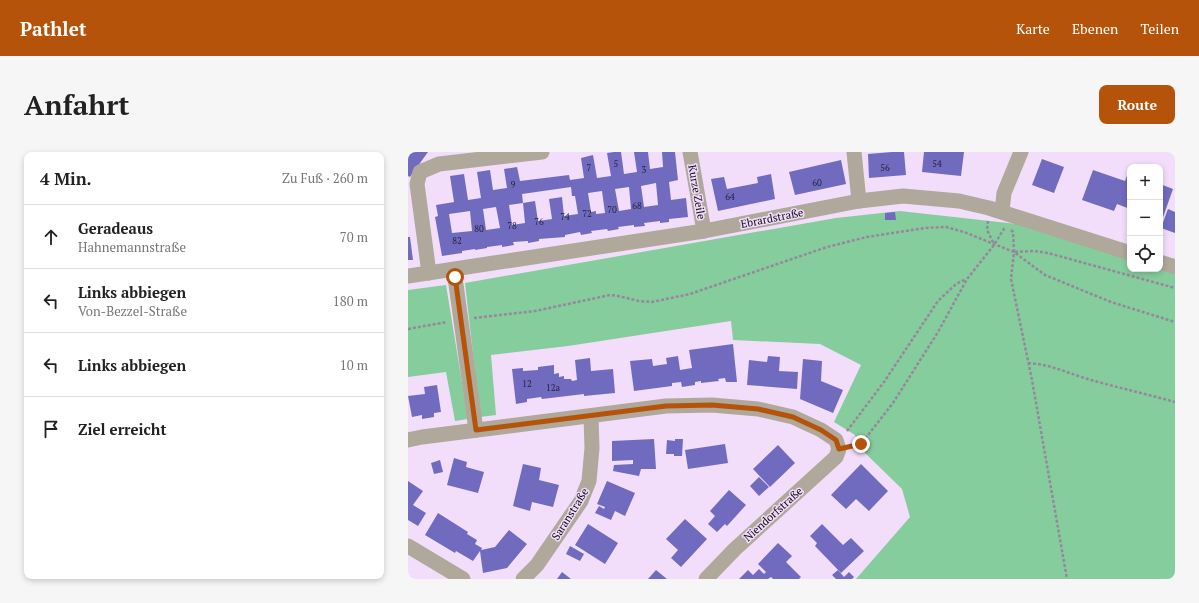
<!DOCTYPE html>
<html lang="de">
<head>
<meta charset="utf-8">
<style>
  :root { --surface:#fff; --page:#f6f6f6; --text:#222; --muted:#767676; --line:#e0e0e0; --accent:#b45309 }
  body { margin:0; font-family:"PT Serif",serif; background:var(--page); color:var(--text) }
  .controls { position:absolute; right:12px; top:12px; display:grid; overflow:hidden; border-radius:8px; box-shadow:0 2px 6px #0003 }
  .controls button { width:36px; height:36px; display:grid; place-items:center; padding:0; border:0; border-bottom:1px solid var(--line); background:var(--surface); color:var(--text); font:20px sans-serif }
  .stop { position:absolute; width:12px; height:12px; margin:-9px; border:3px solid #b45309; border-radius:50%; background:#fff }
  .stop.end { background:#b45309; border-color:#fff; box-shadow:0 1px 4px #0008 }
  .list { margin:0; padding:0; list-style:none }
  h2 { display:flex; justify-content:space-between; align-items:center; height:52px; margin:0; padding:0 16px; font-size:17px }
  h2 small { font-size:13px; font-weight:400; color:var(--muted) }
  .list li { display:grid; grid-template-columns:26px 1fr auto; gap:12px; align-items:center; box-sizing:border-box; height:64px; padding:0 16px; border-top:1px solid var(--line) }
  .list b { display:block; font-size:15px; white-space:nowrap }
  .list p { margin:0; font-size:13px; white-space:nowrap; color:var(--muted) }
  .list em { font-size:13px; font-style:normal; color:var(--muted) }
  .icon { flex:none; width:22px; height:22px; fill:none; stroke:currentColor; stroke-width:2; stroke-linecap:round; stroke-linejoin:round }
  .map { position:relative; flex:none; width:767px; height:427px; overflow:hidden; border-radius:8px }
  header { display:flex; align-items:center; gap:24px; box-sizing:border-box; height:56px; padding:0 20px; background:var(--accent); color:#fff }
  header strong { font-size:19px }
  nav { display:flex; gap:22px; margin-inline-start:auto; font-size:14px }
  .intro { display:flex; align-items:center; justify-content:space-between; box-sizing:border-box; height:96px; padding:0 24px }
  h1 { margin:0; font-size:28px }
  .button { padding:10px 18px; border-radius:8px; background:var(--accent); color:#fff; font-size:14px; font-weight:700 }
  main { display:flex; gap:24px; padding:0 24px }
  aside { flex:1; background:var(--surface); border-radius:8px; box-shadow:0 2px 6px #0003 }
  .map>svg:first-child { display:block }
</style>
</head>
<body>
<header>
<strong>Pathlet</strong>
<nav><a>Karte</a><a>Ebenen</a><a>Teilen</a></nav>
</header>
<div class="intro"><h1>Anfahrt</h1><a class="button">Route</a></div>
<main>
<aside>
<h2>4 Min.<small>Zu Fuß · 260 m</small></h2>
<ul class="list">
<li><svg class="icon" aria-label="ahead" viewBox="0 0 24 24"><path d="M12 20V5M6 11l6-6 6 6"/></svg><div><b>Geradeaus</b><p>Hahnemannstraße</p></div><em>70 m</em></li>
<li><svg class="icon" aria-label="left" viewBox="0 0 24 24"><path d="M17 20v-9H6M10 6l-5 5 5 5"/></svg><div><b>Links abbiegen</b><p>Von-Bezzel-Straße</p></div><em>180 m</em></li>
<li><svg class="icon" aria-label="left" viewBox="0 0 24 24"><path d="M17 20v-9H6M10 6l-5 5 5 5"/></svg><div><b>Links abbiegen</b></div><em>10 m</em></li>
<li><svg class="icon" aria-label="arrive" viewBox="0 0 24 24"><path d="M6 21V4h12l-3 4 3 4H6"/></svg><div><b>Ziel erreicht</b></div></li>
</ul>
</aside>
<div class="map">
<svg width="767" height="427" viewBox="0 0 767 427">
  <rect width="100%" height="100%" fill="#f2ddfb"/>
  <g fill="#86cd9d">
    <polygon points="492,59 609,72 722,104 722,117 767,118 767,427 448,427 502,365 494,337 454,298 447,283 426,270 453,213 412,192 325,188 323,169 160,194 83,203 88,263 72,265 57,131 428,66"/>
    <polygon points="38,133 60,267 47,269 38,220 0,225 0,138"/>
  </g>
  <g fill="#706bbf" fill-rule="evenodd">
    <polygon points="0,0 20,0 2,25 0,24"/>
    <path d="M206,0H213L216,22L229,20L226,0H240L242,17L255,15L254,0H267L270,28L261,30L263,48L278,46L280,65L261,67V70L252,71V69L236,71L237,74L226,75V73L210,75L211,77L200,79L199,77L183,79L184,81L173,83L172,80L157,83V85L131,87V89L120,91V89L105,90L106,93L94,95V93L79,95V96L67,98V97L54,99V101L34,104L27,65L30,64L28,53L46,50L42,24L56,22L60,48L73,46L69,20L82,18L85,38L99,36L96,17L109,15L112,29L161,23L162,28L176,26L173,6L185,3L189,26L203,24L199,1ZM248,31L250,53L236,55L233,34ZM163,35L164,44H167L170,62L156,64L154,45L141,47L144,67L130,69L127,49L115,51L117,71L104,73L101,53L115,51L114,42ZM221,35L223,57L211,59L207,37ZM194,39L197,61L188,62V59L183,60L180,41ZM88,55L92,76L78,78L75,57ZM62,59L64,79L44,81L41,62Z"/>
    <polygon points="484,0 496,0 498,23 461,26 460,2"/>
    <polygon points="516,0 556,0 553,24 514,20"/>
    <polygon points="634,7 656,15 646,41 624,33"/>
    <polygon points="433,8 438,32 387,43 381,20"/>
    <polygon points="685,18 717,29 720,21 722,22 722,57 709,52 706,59 674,48"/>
    <polygon points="363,22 367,47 310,59 303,27 316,25 319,37 350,31 349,25"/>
    <polygon points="752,32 765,37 754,68 752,67"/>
    <polygon points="760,57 767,60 767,81 753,76"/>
    <polygon points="487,60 488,68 477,68 477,61"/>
    <polygon points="0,85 2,85 5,108 0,108"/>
    <polygon points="325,192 329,230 318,230 317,226 310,227 311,229 293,231 293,229 287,230 287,233 274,235 273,230 264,231 264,234 226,239 222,209 244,207 245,214 259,212 258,206 270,204 272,218 284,216 281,198"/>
    <polygon points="360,204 372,205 371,219 390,220 389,237 339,233 341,208 359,210"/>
    <polygon points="182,206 183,219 205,217 207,241 176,244 176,242 134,247 133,245 119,247 119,250 108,252 104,217 115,216 115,219 130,218 130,215 146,213 146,222 151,221 151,225 156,224 156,227 163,227 164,229 169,228 167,208"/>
    <polygon points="395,207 414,209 413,229 435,238 425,261 392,247"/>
    <polygon points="29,233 33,260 26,261 26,265 14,267 14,263 4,265 0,244 17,242 16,235"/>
    <polygon points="246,287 248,317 233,317 231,324 205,319 206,313 225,312 225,308 204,309 204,289"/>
    <polygon points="267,287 275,287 274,304 266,304 266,302 258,302 259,288 267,289"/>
    <polygon points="317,292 320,311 280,317 277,298"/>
    <polygon points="370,293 387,311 362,335 345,317"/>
    <polygon points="46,306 59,310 58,315 76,320 70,341 39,333"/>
    <polygon points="32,308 35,320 26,322 23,311"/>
    <polygon points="115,312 133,316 131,328 151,333 145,355 124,350 122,359 105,354"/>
    <polygon points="453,312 480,339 461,359 448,347 438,357 423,343"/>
    <polygon points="351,325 361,335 351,344 342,334"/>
    <polygon points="0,329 15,339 5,353 18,361 10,374 0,368"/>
    <polygon points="199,329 227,341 217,364 207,359 203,368 187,361 191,354 196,357 197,355 189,352"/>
    <polygon points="321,338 338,353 319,374 317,372 309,380 300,372 307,364 302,359"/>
    <polygon points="30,361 60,380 59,382 69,388 67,392 74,396 73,398 87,395 101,378 119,392 99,416 75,421 72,399 65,409 48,399 47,401 17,383"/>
    <polygon points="277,367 299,387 273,415 263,406 270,398 258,387"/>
    <polygon points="180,372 210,391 197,412 167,393"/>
    <polygon points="414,372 435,393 443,386 456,399 433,421 407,394 409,391 402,384"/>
    <polygon points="370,391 384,404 378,410 393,425 391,427 365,427 363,425 360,427 331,427 340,418 345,423 351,417 356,422 358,420 350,412"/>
    <polygon points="162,394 176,402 172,409 158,402"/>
    <polygon points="248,418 259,427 240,427"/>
    <polygon points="430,418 436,425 441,420 446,425 444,427 428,427 424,423"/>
    <polygon points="154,420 163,427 149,427"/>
  </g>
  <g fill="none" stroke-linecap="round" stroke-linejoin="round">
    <g stroke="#96879d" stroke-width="2.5" stroke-dasharray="3 2" stroke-linecap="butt">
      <polyline points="580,69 579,78 586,92"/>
      <polyline points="603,78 605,80 606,100 603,127 624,228 659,427"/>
      <polyline points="607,100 626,99 640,101 767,136"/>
      <polyline points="66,166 127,159 202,143 210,144 231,149 244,150 282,142 419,95 459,85 517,76 538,75 556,80 606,100 637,123 703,150 767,170"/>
      <polyline points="0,177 39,170"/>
      <path d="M620,211C642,212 662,222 683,228C711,236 739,242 767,250"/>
      <polyline points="439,279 476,230 530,149 548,132 558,127"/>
      <polyline points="445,294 453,292 485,251 530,180 559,127 586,93 597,75"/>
    </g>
    <g stroke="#b0a89b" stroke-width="15">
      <polyline points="282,0 296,79"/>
      <polyline points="446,0 451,49"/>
      <polyline points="594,59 596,41 613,0"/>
      <polyline points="752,110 767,115"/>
      <polyline points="46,118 68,278"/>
      <polyline points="21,121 9,32 12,20 31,12 134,0"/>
      <polyline points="0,124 296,79 451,49 495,44 551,49 581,56 722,101"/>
      <polyline points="0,288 14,285 258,254 304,253 350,257 385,265 413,278 428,288 431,297 428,305 327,397 298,427"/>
      <polyline points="0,394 55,427"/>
      <polyline points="115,427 129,413 173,349 181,329 184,296 183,264"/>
    </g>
  </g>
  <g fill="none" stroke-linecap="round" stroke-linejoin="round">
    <polyline stroke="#b45309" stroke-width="5" points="47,125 68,278 258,254 304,253 350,257 385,265 413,278 428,288 431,297 453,292"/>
  </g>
  <g text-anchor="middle" stroke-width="3" stroke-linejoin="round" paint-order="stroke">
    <g font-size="9" fill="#28223e">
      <text x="208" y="15">5</text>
      <text x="529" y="15">54</text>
      <text x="181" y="19">7</text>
      <text x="477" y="19">56</text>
      <text x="236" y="21">3</text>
      <text x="409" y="34">60</text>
      <text x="105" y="36">9</text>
      <text x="322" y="48">64</text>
      <text x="229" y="57">68</text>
      <text x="204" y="61">70</text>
      <text x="179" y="65">72</text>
      <text x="157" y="68">74</text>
      <text x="131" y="73">76</text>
      <text x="104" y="77">78</text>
      <text x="71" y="80">80</text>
      <text x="49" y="92">82</text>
      <text x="119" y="235">12</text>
      <text x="145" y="239">12a</text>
    </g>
    <g font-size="11" fill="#100913" stroke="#f2ddfb">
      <text transform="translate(289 40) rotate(80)" y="4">Kurze Zeile</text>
      <text transform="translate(364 66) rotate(-11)" y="4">Ebrardstraße</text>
      <text transform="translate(162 362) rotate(-58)" y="4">Saranstraße</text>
      <text transform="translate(365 362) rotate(-42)" y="4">Niendorfstraße</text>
    </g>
  </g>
</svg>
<div class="controls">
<button>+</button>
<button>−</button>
<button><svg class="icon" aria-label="locate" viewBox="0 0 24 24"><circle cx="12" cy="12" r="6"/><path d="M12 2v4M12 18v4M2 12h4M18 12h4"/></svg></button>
</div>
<div class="stop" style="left:47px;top:125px"></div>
<div class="stop end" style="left:453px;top:292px"></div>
</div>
</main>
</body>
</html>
